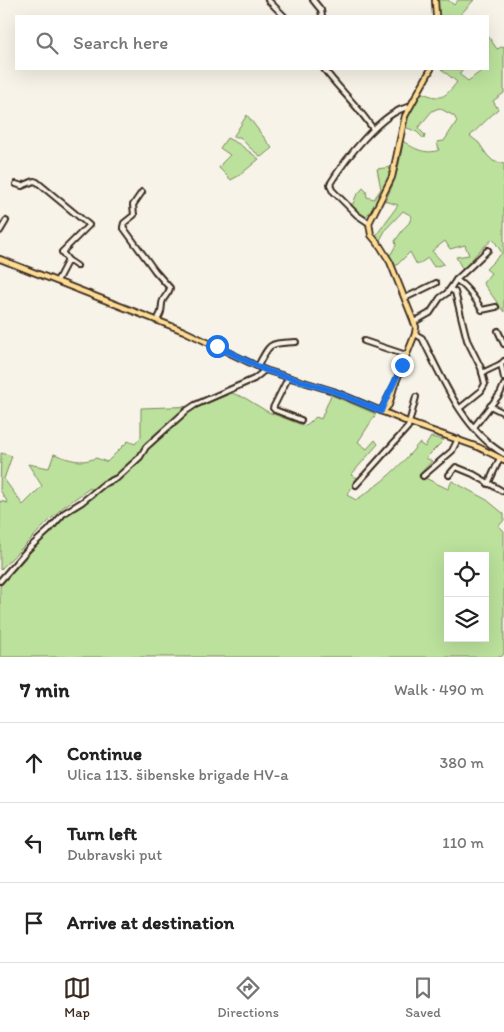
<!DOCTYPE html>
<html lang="en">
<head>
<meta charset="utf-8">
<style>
  :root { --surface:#fff; --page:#f2f2f2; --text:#222; --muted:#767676; --line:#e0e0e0; --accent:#3b2a1e }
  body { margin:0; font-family:Itim,sans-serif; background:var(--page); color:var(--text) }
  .controls { position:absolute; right:15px; bottom:15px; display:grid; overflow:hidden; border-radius:0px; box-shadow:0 5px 20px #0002 }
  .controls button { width:45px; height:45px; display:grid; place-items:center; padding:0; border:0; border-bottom:1px solid var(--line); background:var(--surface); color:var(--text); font:25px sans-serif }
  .stop { position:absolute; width:15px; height:15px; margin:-11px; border:4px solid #1a73e8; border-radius:50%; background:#fff }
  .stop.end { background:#1a73e8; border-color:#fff; box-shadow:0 1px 5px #0008 }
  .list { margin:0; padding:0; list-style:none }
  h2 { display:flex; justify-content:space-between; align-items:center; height:65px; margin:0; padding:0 20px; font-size:21px }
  h2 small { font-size:16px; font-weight:400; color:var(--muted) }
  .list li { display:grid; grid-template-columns:32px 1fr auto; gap:15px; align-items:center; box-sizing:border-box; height:80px; padding:0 20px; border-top:1px solid var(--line) }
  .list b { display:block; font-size:19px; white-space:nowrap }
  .list p { margin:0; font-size:16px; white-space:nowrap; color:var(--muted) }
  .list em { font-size:16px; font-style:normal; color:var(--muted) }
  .icon { flex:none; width:28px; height:28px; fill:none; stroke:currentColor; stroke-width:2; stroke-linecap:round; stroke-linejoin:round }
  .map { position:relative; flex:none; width:504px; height:657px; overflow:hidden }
  .search { position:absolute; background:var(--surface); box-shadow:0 5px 20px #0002; left:15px; right:15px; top:15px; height:55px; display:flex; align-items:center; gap:12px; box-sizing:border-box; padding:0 18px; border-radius:0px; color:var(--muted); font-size:19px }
  .sheet { height:305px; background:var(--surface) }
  nav { display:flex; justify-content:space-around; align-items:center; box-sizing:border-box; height:70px; border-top:1px solid var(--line); background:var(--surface); font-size:14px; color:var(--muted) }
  nav a { display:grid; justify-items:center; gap:2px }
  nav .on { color:var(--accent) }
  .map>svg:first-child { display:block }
</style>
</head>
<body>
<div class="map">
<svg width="504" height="657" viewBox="0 0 504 657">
  <rect width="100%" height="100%" fill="#f7f3e8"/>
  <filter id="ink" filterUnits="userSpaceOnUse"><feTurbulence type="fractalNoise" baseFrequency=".02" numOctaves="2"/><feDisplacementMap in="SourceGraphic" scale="10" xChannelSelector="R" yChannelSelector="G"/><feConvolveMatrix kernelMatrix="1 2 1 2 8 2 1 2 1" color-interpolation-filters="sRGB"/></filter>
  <g filter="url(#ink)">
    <g fill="#bbe19c" stroke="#7b865d" fill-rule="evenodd">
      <polygon points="437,0 448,0 454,5 458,0 474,0 459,16 438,16"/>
      <path d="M488,36L497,49L504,46V93L493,101L498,109L470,136L479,143L487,155L493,161L504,164V312L483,283L491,273L486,269L502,253L493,239L478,252L463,270L456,257L469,255L465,245L450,249L445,241L432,251L444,264L434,267L428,258L417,265L410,252L395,267L388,255L391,254L396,245L395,241L405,227L409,223L412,216L403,211L386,229L379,242L375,237L398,205L385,201C396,181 400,163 403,141C414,149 426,155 439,150L437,142L444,141L457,121L454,116L439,108L432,111L418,128L425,135L424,139L417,132L405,127C408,115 414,103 420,92C441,100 443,100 457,82L441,69H463L459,74L468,81L484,69H488Z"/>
      <polygon points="247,115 272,148 261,157 249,147 240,137 233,137"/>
      <polygon points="227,138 239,144 259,159 240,175 231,180 219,168 222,163 230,155 220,148"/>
      <path d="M392,167C390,178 373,212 364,218L357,213L351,204H353L356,196L363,188L366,191L367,197L374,199L381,189L377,169Z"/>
      <path d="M232,393L245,398L268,412L305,426L316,417L321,419L331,395L376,414L358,442L367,449L375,440L378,444L351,475L358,478L347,495L356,500C383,482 399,468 419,443L425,447L431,437L444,440L426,458L432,461L419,475L448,489L452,481L487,500L504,514V520L499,526L504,531V654L501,657H0V586L59,521L96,496L90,488L62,508L0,570V501L8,503L0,490L1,453L12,456L4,479L23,505L42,486L28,464L49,468L54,454C70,460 80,464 96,458L107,462L128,441L135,444L141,437V408L199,406ZM448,556H485V638H448Z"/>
    </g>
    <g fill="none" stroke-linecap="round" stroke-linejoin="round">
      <defs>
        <g id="minor">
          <polyline points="268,0 284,16"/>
          <polyline points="313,0 321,10 322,16"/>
          <path d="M324,69C339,89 359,107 373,129"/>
          <polyline points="16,184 22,186 34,181 37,182 89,225 62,252 68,260 77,266"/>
          <path d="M142,192L133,205L134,215L124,223L123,227L155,271L170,288C169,294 162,298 162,304C161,312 162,312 157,320"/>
          <path d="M369,223L357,215L332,190L330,184C344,161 382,111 409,107"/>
          <polyline points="0,231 6,221"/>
          <path d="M456,280C467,286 476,300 482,310L496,307"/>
          <polyline points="57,281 68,260"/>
          <polyline points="450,289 456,280 488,250"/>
          <polyline points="405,298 436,283"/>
          <polyline points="414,322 430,313 440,298 447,293 450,289 455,292 467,340 481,368 485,384 481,391 460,408"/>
          <polyline points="498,331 504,344"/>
          <path d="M415,334L422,338C442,378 463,430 504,454"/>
          <polyline points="364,341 406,355"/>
          <polyline points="501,364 504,378"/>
          <path d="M258,366C271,341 269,344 296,342"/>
          <polyline points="482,373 501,364 504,361"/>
          <polyline points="288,378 273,408 275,410 301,420"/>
          <polyline points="490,406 504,413"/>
          <polyline points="474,427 500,394 504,385"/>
          <polyline points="449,475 456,467 473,474 502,491"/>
          <polyline points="423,476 452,451 458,439"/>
          <polyline points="488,484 500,458"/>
          <polyline points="356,485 408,427 416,397"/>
          <polyline points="0,581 28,549 48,531 64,513 82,502 104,484 117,478 140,457 146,447 186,411 195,405 254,379 265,370"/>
        </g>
        <g id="major">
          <polyline points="435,0 436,16"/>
          <polyline points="0,259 184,331 265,370 333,391 410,423 478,447 504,460"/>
          <polyline points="381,411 393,388"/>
          <polyline points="383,412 389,405 394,387 415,334 416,327 390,262 380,246 371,235 369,223 392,177 405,116 431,69"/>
        </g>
      </defs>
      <use href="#minor" stroke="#3b2a1e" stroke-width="8"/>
      <use href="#major" stroke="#3b2a1e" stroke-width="8"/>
      <use href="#minor" stroke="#f7f3e8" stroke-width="4"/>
      <use href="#major" stroke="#fedd96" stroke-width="4.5"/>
    </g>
  </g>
  <g fill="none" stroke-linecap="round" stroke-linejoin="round" filter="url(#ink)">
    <path stroke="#1a73e8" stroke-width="6" d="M217,346L265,370L333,391L381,411C387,395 396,381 402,365"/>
  </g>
</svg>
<div class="controls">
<button><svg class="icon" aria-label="locate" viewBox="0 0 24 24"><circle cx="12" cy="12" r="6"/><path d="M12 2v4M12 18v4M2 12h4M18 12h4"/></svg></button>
<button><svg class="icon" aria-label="layers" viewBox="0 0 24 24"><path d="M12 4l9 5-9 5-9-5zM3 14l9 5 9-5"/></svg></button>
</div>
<div class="stop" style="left:217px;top:346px"></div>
<div class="stop end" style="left:402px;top:365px"></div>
<div class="search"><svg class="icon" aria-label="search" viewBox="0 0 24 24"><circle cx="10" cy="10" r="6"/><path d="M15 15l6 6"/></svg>Search here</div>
</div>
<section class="sheet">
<h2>7 min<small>Walk · 490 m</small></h2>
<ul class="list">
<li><svg class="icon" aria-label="ahead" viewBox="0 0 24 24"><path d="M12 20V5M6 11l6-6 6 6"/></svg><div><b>Continue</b><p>Ulica 113. šibenske brigade HV-a</p></div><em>380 m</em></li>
<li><svg class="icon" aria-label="left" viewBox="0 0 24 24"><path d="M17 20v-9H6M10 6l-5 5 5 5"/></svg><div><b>Turn left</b><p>Dubravski put</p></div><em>110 m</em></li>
<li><svg class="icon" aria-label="arrive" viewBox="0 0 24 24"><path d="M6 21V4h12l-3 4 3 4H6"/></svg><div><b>Arrive at destination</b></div></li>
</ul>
</section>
<nav>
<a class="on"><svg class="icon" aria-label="map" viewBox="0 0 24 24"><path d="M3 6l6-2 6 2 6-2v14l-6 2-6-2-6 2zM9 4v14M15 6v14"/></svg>Map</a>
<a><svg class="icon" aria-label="directions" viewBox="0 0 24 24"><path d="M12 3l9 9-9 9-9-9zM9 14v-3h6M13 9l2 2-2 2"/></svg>Directions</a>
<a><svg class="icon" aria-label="saved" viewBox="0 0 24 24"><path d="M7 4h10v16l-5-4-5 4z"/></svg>Saved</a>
</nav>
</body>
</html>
